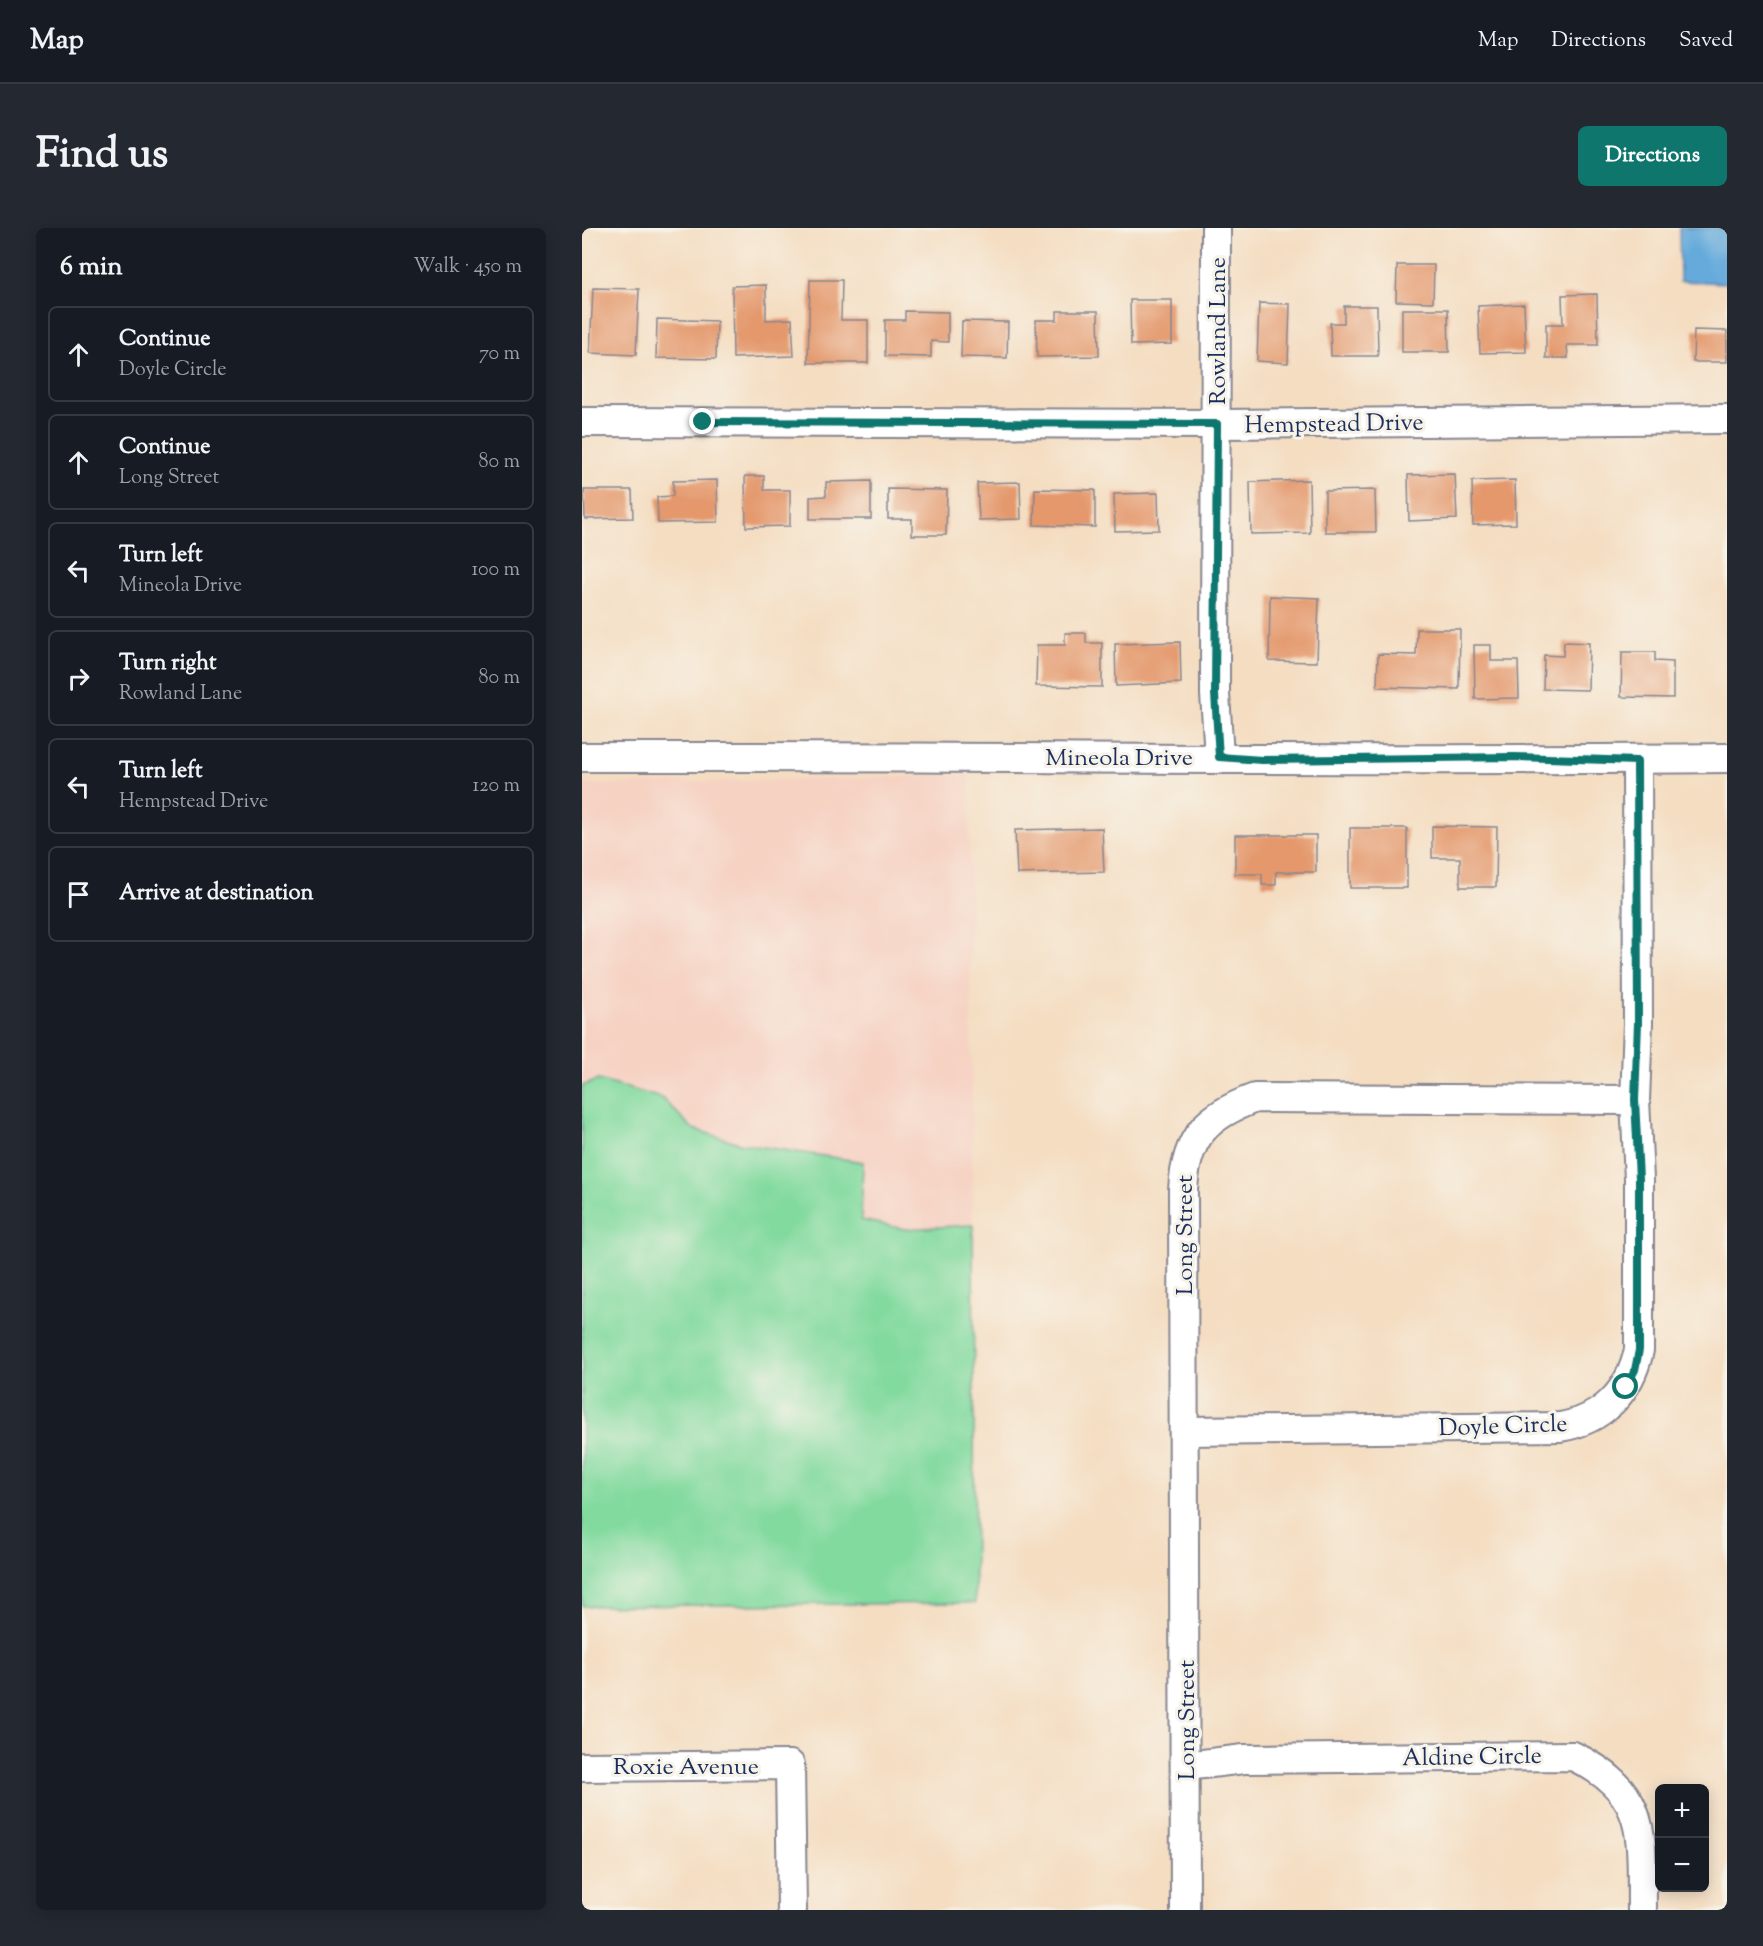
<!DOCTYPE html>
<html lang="en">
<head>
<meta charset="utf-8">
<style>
  :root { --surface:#171b24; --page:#242831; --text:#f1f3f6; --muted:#9ea1a6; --line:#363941; --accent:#0f766e }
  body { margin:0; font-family:"Sorts Mill Goudy",serif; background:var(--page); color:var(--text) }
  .controls { position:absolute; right:18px; bottom:18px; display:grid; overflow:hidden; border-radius:9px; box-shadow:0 3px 15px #0003 }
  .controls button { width:54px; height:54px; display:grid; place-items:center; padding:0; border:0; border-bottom:2px solid var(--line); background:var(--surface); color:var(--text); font:30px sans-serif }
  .stop { position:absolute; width:18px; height:18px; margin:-14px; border:4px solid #0f766e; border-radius:50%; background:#fff }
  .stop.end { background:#0f766e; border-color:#fff; box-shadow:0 2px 6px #0008 }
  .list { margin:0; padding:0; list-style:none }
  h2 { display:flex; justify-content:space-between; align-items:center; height:78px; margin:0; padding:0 24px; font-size:26px }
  h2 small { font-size:20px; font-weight:400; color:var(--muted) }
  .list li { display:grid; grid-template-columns:39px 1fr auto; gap:18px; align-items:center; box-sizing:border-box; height:96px; margin:0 12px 12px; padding:0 12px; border:2px solid var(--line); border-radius:9px }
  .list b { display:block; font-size:22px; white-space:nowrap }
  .list p { margin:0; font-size:20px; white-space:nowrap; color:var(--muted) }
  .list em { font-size:20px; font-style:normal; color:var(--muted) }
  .icon { flex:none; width:33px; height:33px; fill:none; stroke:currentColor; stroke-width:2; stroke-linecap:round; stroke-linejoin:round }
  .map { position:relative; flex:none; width:1145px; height:1682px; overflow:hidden; border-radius:9px }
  header { display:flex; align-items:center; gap:36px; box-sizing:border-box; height:84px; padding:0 30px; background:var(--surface); border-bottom:2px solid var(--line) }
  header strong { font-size:28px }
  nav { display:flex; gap:33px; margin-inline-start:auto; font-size:21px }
  .intro { display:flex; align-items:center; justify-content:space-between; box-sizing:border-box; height:144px; padding:0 36px }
  h1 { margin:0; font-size:42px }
  .button { padding:15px 27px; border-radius:9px; background:var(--accent); color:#fff; font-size:21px; font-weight:700 }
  main { display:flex; gap:36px; padding:0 36px }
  aside { flex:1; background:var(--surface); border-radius:9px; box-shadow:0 3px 15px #0003 }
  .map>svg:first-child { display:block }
</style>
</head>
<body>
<header>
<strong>Map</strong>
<nav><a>Map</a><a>Directions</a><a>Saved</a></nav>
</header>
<div class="intro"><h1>Find us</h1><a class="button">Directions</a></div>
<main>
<aside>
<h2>6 min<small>Walk · 450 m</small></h2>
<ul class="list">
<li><svg class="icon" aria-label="ahead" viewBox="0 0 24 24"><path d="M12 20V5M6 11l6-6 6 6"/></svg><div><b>Continue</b><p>Doyle Circle</p></div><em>70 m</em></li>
<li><svg class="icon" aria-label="ahead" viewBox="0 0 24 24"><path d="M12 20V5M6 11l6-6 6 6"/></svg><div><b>Continue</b><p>Long Street</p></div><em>80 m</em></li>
<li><svg class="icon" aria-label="left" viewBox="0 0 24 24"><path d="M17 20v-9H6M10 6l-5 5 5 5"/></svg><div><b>Turn left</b><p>Mineola Drive</p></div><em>100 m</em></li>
<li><svg class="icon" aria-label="right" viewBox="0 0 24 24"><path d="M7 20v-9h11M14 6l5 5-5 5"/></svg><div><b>Turn right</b><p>Rowland Lane</p></div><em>80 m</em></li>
<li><svg class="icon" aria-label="left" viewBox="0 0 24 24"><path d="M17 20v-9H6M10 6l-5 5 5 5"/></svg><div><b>Turn left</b><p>Hempstead Drive</p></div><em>120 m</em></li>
<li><svg class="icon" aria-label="arrive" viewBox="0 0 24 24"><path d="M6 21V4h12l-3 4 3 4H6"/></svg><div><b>Arrive at destination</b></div></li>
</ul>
</aside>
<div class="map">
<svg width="1145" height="1682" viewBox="0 0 1145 1682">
  <rect width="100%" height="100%" fill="#f7f3e8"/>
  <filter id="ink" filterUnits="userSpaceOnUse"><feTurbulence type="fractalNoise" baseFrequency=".0167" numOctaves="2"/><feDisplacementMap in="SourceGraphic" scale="12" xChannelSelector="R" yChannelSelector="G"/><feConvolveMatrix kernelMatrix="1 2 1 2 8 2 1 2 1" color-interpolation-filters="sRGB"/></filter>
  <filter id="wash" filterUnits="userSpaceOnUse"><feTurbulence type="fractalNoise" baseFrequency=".008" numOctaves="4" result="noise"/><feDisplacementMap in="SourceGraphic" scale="24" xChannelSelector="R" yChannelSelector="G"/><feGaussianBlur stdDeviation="1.35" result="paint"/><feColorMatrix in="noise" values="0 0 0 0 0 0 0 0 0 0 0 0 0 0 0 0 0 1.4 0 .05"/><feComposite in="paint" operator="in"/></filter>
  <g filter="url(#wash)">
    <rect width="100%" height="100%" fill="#f4ddc1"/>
    <polygon fill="#f6d2c3" points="387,547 391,997 322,1001 279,992 281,934 161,916 111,901 80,870 16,852 0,858 0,557"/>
    <polygon fill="#82da9f" stroke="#4e847e" stroke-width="1.5" points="16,852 80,870 111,901 161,916 281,934 279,992 322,1001 391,997 393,1375 0,1378 0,858"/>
    <polygon fill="#65aadb" stroke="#406c9c" stroke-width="1.5" points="1097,0 1145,0 1145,55 1098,53"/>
    <g id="blocks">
      <g fill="#e4986c">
        <polygon points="815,37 852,37 851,74 814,73"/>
        <polygon points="228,52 260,52 259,92 286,92 286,135 226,135"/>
        <polygon points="184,57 184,92 210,91 212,128 151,130 150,58"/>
        <polygon points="11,60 57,61 54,127 8,125"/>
        <polygon points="1015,66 1016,117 985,117 986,130 964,130 964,96 981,96 980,67"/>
        <polygon points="548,72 590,72 590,116 549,117"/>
        <polygon points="677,75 708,76 706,135 675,133"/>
        <polygon points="942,76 944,124 898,125 896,78"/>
        <polygon points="762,78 795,78 796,128 749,128 748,95 762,95"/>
        <polygon points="820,81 866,81 867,124 820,124"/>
        <polygon points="323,83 366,84 366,114 349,113 349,129 303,128 303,92 323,92"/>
        <polygon points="475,83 516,83 517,128 455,129 454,92 475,92"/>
        <polygon points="75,91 135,93 134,131 74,130"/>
        <polygon points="380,93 426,94 425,130 379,129"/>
        <polygon points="1112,102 1145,103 1145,134 1111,134"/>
        <polygon points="873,246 875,291 827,293 826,247"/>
        <polygon points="163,248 182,248 182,262 208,262 208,298 164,299"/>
        <polygon points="135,252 136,294 76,295 75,269 91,268 91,253"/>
        <polygon points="727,252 728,305 669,306 668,254"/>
        <polygon points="933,252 934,296 891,297 890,253"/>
        <polygon points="289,253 289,291 228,291 228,269 244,268 244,254"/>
        <polygon points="438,254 439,291 397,292 395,255"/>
        <polygon points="306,261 365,262 364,307 330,307 330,291 306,291"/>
        <polygon points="453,261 513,262 513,299 452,297"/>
        <polygon points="2,262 50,262 51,290 3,291"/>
        <polygon points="793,262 794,304 743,304 743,263"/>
        <polygon points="576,265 577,302 533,303 532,266"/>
        <polygon points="688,368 737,370 735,434 687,433"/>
        <polygon points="835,401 878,401 877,461 795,459 796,426 834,427"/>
        <polygon points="483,405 504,405 504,415 520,415 520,459 454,458 455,417 483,417"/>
        <polygon points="598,414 599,455 534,458 533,416"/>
        <polygon points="982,414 1007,415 1006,462 961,461 962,427 981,428"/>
        <polygon points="892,417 909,417 909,433 936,433 937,470 893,471"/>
        <polygon points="1040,424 1073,424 1073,433 1091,434 1091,470 1039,469"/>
        <polygon points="850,598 915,599 914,659 878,659 878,630 850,630"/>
        <polygon points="520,600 522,644 435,646 433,602"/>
        <rect x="768" y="600" width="57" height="60"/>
        <polygon points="653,607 734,607 734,644 694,644 694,657 680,657 680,646 653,646"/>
      </g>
    </g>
  </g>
  <g filter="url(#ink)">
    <use href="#blocks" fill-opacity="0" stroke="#888690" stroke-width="1.5"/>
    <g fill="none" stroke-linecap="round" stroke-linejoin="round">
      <defs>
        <g id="street">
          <polyline points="634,0 633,466 637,529"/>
          <polyline points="0,194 635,196 1145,191"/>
          <path d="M0,529C382,528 763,534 1145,530"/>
          <path d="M603,1203L978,1199C1021,1192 1048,1163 1057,1122V951L1053,872L1056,795L1055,533"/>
          <path d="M604,1538L662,1531L991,1528C1068,1565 1059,1607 1060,1682"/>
          <polyline points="0,1539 208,1537 210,1682"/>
          <path d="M603,1682L601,962C604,909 624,888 673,870L1053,872"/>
        </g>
      </defs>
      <use href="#street" stroke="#888690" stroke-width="32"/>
      <use href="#street" stroke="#fff" stroke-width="28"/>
    </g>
  </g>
  <g fill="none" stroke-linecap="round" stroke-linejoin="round" filter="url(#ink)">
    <polyline stroke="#0f766e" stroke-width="8" points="121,194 635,196 633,466 637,529 680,532 932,529 1055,533 1056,795 1053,872 1057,951 1057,1122 1053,1142 1044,1159"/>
  </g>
  <g text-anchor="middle" stroke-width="6" stroke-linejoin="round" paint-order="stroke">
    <g font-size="24" fill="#1b2f5e" stroke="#f7f3e8">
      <text transform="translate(635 103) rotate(-90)" y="8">Rowland Lane</text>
      <text transform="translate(752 195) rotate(-1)" y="8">Hempstead Drive</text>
      <text x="537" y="537">Mineola Drive</text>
      <text transform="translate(602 1007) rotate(-90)" y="8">Long Street</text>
      <text transform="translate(921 1197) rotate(-2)" y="8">Doyle Circle</text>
      <text transform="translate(604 1492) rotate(-90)" y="8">Long Street</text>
      <text transform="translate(890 1528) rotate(-1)" y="8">Aldine Circle</text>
      <text x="104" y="1546">Roxie Avenue</text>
    </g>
  </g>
</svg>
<div class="controls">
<button>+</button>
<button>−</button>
</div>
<div class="stop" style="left:1044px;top:1159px"></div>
<div class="stop end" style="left:121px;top:194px"></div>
</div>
</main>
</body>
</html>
